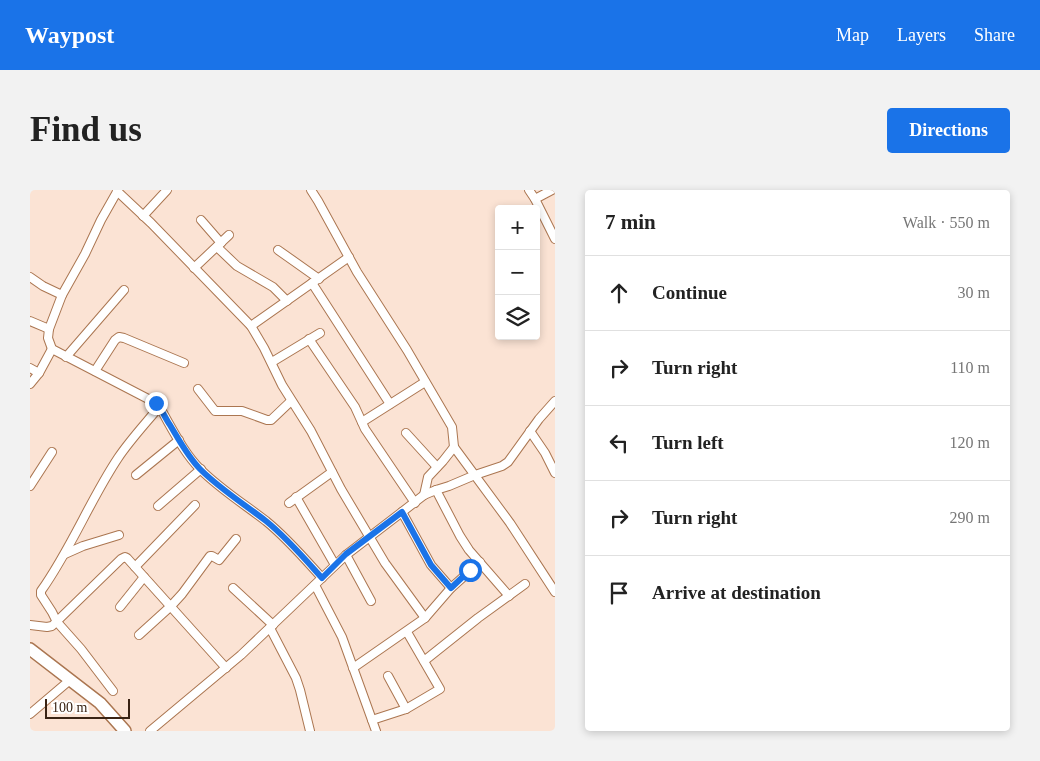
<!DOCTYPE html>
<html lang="en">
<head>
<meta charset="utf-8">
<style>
  :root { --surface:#fff; --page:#f2f2f2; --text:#222; --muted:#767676; --line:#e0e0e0; --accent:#1a73e8 }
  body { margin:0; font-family:"Times New Roman",serif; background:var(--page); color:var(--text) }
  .controls { position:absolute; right:15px; top:15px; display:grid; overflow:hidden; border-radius:5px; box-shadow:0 2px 8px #0003 }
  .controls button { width:45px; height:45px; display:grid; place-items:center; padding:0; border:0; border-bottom:1px solid var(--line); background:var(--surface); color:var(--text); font:25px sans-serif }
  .scale { position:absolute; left:15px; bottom:12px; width:85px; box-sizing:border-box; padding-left:5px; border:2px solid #392314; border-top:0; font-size:14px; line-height:18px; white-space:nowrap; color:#392314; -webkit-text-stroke:4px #fff; paint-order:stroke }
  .stop { position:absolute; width:15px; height:15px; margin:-11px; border:4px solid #1a73e8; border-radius:50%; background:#fff }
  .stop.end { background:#1a73e8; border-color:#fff; box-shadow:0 1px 5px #0008 }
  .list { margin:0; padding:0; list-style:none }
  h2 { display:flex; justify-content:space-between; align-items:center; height:65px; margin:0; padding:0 20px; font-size:21px }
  h2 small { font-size:16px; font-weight:400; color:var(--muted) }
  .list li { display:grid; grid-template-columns:32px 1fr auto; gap:15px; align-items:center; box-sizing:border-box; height:75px; padding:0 20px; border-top:1px solid var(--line) }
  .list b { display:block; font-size:19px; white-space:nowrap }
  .list em { font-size:16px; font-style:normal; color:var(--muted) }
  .icon { flex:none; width:28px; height:28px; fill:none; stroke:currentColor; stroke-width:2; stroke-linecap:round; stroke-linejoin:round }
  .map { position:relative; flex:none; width:525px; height:541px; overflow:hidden; border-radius:5px }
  header { display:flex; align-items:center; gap:30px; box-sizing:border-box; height:70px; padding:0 25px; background:var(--accent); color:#fff }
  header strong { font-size:24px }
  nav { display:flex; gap:28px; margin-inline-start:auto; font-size:18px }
  .intro { display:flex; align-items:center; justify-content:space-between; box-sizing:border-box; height:120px; padding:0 30px }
  h1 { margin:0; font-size:35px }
  .button { padding:12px 22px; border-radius:5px; background:var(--accent); color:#fff; font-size:18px; font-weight:700 }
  main { display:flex; gap:30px; padding:0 30px }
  aside { flex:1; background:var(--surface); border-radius:5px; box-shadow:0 2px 8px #0003 }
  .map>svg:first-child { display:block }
</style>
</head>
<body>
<header>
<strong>Waypost</strong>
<nav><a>Map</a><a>Layers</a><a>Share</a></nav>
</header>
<div class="intro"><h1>Find us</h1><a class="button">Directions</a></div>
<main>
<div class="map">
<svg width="525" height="541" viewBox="0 0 525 541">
  <rect width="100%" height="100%" fill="#fbe3d4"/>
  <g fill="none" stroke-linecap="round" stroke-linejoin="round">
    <defs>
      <g id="minor">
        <path d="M88,0L71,30L55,64L32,105L19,139L18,148L22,159L126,213C131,218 134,225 138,232C147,248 157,266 170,279C190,299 214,314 236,331C257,348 274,368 292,388"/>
        <polyline points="281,0 288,11 327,82 377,160 422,237 424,257 480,333 525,402"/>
        <polyline points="499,0 505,9 525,49"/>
        <polyline points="87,1 121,33 221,136 234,158 252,195 281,241 311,299 355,373 395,428"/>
        <polyline points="505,9 522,0"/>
        <polyline points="113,26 137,0"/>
        <polyline points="171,30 191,53"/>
        <polyline points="187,57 207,76 243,97 257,111"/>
        <polyline points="248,60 289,89"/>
        <polyline points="164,78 199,45"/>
        <polyline points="0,87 13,96 32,105"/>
        <polyline points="282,93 360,214"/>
        <polyline points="0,131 19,139"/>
        <polyline points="221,136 319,67"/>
        <polyline points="279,149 325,217 335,239 385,313"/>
        <polyline points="36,167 94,100"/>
        <polyline points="242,172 290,143"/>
        <polyline points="0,178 9,183"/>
        <polyline points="65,181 85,150 89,147 94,148 154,173"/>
        <polyline points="0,194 9,183 22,159"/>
        <polyline points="168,199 185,221 212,221 237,230 241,230 261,211"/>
        <polyline points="332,232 395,192"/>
        <polyline points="500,241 515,263 525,283"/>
        <polyline points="376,243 407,277"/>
        <polyline points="106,285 149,250"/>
        <polyline points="0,296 22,262"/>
        <polyline points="406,300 430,346 439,360 479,406"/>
        <polyline points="394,305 398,287 413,271 424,257"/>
        <polyline points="266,307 305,375"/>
        <polyline points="259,313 302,282"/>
        <polyline points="128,316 171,279"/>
        <polyline points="372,322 401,375 421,398"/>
        <polyline points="35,364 53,356 89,345"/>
        <polyline points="316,365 341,411"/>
        <polyline points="105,377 165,315"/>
        <polyline points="285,395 312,447 342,530 346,541"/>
        <polyline points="203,398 243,435"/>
        <polyline points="90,417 114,387"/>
        <polyline points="0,435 17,437 22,436 91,369 95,367 97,368 196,478"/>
        <polyline points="240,438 266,488 270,500 280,541"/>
        <polyline points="109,445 141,416 152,404 180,366 182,366 189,370 206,349"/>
        <polyline points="394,471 448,428 495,394"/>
        <polyline points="323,478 395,428 421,398 450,372"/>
        <polyline points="358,486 376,519"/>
        <path d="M83,501L51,459L27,432L22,422L11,405V401C41,359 60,310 88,268C100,250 116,233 129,217"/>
        <polyline points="0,524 40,490"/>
        <polyline points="342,530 376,519 410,499 377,442"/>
        <polyline points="120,541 211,465 316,365 372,322 394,305 406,300 419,296 445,285 472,276 478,272 509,229 525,211"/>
      </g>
      <polyline id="highway" points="0,459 70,513 95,541"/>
    </defs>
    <use href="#minor" stroke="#ab7651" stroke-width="10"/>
    <use href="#highway" stroke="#ab7651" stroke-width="14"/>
    <use href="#minor" stroke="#fff" stroke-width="8"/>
    <use href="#highway" stroke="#fff" stroke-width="11"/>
  </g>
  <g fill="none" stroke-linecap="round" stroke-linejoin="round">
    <path stroke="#1a73e8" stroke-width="6" d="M126,213C132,219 135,228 140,235C149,250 158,267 170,279C190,299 214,314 236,331C257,348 274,368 292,388L316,364L372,322L401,375L421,398L440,380"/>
  </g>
</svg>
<div class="controls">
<button>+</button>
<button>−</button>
<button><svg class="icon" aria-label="layers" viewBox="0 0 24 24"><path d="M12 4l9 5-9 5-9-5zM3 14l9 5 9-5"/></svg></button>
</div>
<div class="scale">100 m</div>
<div class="stop" style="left:440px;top:380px"></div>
<div class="stop end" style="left:126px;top:213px"></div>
</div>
<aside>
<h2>7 min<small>Walk · 550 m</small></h2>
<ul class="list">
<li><svg class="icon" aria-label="ahead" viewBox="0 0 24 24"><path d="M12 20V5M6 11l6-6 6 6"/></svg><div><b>Continue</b></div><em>30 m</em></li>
<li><svg class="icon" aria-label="right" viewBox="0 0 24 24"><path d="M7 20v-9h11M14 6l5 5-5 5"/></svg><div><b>Turn right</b></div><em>110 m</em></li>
<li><svg class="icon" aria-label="left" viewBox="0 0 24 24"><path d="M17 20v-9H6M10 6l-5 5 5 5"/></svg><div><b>Turn left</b></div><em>120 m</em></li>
<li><svg class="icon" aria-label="right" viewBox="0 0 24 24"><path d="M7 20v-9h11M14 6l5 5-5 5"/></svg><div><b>Turn right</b></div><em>290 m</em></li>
<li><svg class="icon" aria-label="arrive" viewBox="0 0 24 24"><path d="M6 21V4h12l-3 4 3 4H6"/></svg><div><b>Arrive at destination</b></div></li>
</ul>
</aside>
</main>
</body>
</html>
